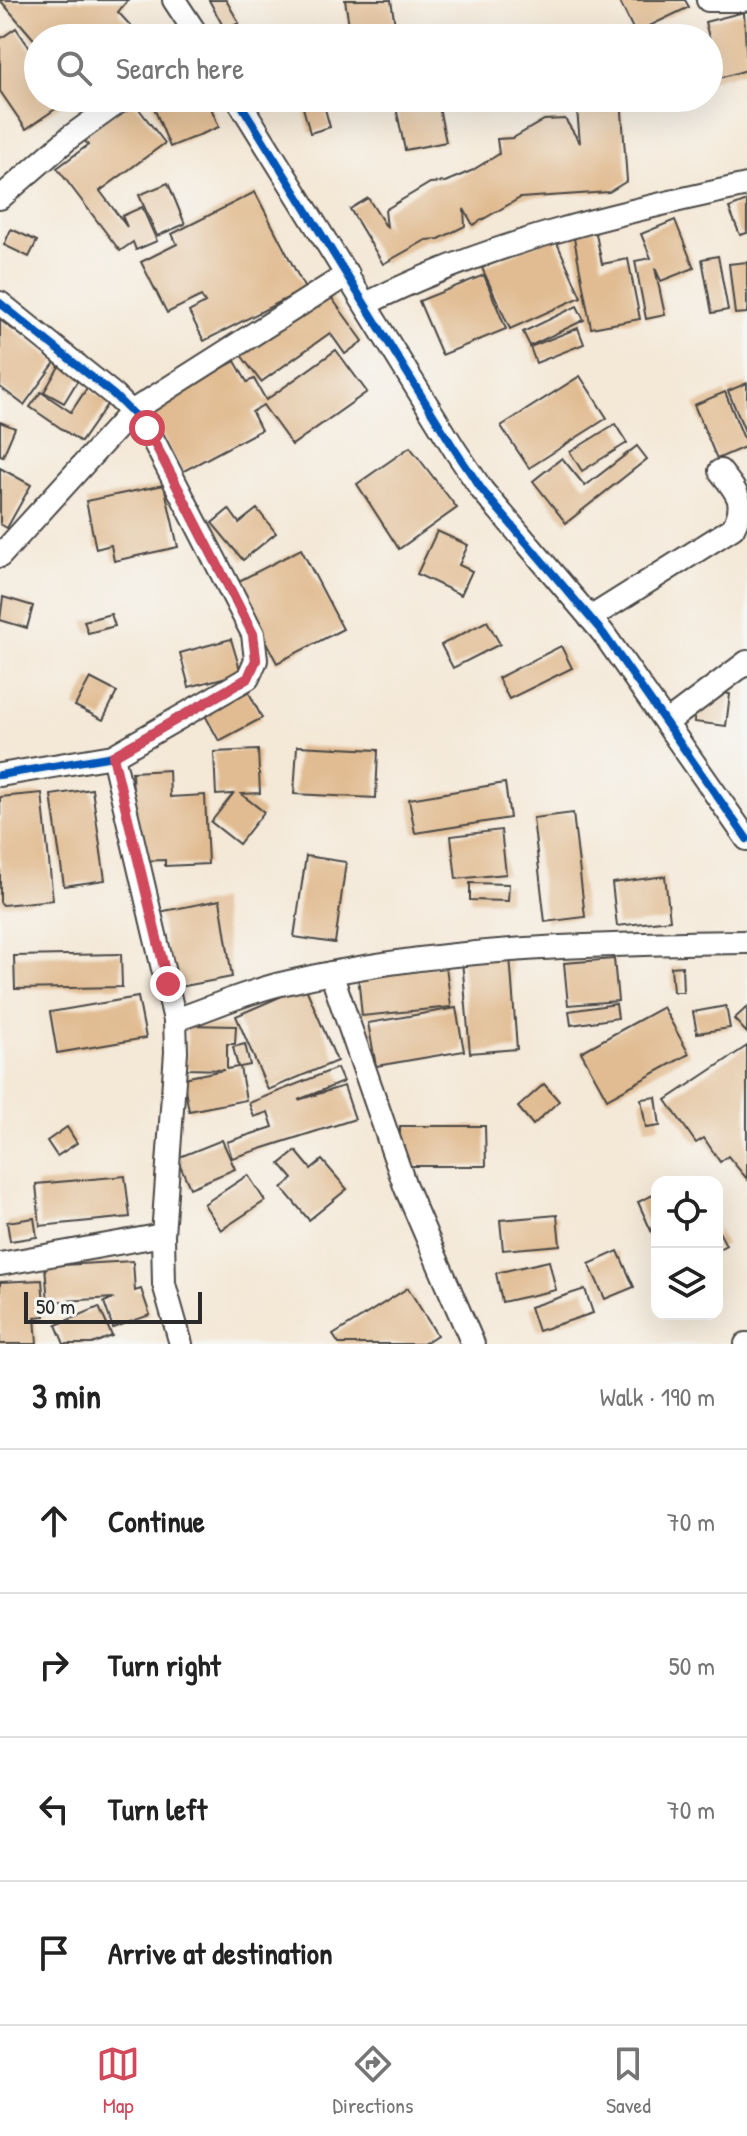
<!DOCTYPE html>
<html lang="en">
<head>
<meta charset="utf-8">
<style>
  :root { --surface:#fff; --page:#f6f6f6; --text:#222; --muted:#767676; --line:#e0e0e0; --accent:#d1495b }
  body { margin:0; font-family:"Patrick Hand",sans-serif; background:var(--page); color:var(--text) }
  .controls { position:absolute; right:24px; bottom:24px; display:grid; overflow:hidden; border-radius:16px; box-shadow:0 8px 32px #0002 }
  .controls button { width:72px; height:72px; display:grid; place-items:center; padding:0; border:0; border-bottom:2px solid var(--line); background:var(--surface); color:var(--text); font:40px sans-serif }
  .scale { position:absolute; left:24px; bottom:20px; width:178px; box-sizing:border-box; padding-left:8px; border:4px solid #2b2b2b; border-top:0; font-size:22px; line-height:28px; white-space:nowrap; color:#2b2b2b; -webkit-text-stroke:6px #f6f6f2; paint-order:stroke }
  .stop { position:absolute; width:24px; height:24px; margin:-18px; border:6px solid #d1495b; border-radius:50%; background:#fff }
  .stop.end { background:#d1495b; border-color:#fff; box-shadow:0 2px 8px #0008 }
  .list { margin:0; padding:0; list-style:none }
  h2 { display:flex; justify-content:space-between; align-items:center; height:104px; margin:0; padding:0 32px; font-size:34px }
  h2 small { font-size:26px; font-weight:400; color:var(--muted) }
  .list li { display:grid; grid-template-columns:52px 1fr auto; gap:24px; align-items:center; box-sizing:border-box; height:144px; padding:0 32px; border-top:2px solid var(--line) }
  .list b { display:block; font-size:30px; white-space:nowrap }
  .list em { font-size:26px; font-style:normal; color:var(--muted) }
  .icon { flex:none; width:44px; height:44px; fill:none; stroke:currentColor; stroke-width:2; stroke-linecap:round; stroke-linejoin:round }
  .map { position:relative; flex:none; width:747px; height:1344px; overflow:hidden }
  .search { position:absolute; background:var(--surface); box-shadow:0 8px 32px #0002; left:24px; right:24px; top:24px; height:88px; display:flex; align-items:center; gap:20px; box-sizing:border-box; padding:0 28px; border-radius:44px; color:var(--muted); font-size:30px }
  .sheet { height:680px; background:var(--surface) }
  nav { display:flex; justify-content:space-around; align-items:center; box-sizing:border-box; height:112px; border-top:2px solid var(--line); background:var(--surface); font-size:22px; color:var(--muted) }
  nav a { display:grid; justify-items:center; gap:4px }
  nav .on { color:var(--accent) }
  .map>svg:first-child { display:block }
</style>
</head>
<body>
<div class="map">
<svg width="747" height="1344" viewBox="0 0 747 1344">
  <rect width="100%" height="100%" fill="#f6f6f2"/>
  <filter id="ink" filterUnits="userSpaceOnUse"><feTurbulence type="fractalNoise" baseFrequency=".0125" numOctaves="2"/><feDisplacementMap in="SourceGraphic" scale="16" xChannelSelector="R" yChannelSelector="G"/><feConvolveMatrix kernelMatrix="1 2 1 2 8 2 1 2 1" color-interpolation-filters="sRGB"/></filter>
  <filter id="wash" filterUnits="userSpaceOnUse"><feTurbulence type="fractalNoise" baseFrequency=".006" numOctaves="4" result="noise"/><feDisplacementMap in="SourceGraphic" scale="32" xChannelSelector="R" yChannelSelector="G"/><feGaussianBlur stdDeviation="1.8" result="paint"/><feColorMatrix in="noise" values="0 0 0 0 0 0 0 0 0 0 0 0 0 0 0 0 0 1.4 0 .05"/><feComposite in="paint" operator="in"/></filter>
  <g filter="url(#wash)">
    <rect width="100%" height="100%" fill="#f4e8d7"/>
    <g id="blocks">
      <g fill="#e1bc92">
        <polygon points="0,0 128,0 118,12 142,38 38,38 38,44"/>
        <polygon points="209,0 226,0 239,23 225,30"/>
        <polygon points="345,0 391,0 397,38 351,38"/>
        <polygon points="619,0 685,0 689,7 635,33"/>
        <polygon points="744,12 747,70 709,81 710,41 705,22"/>
        <polygon points="16,28 38,60 38,98 67,101 26,129 0,91 0,39"/>
        <polygon points="150,98 207,98 219,127 170,147"/>
        <polygon points="322,98 330,127 310,133 302,104"/>
        <polygon points="394,98 437,98 446,142 405,150"/>
        <polygon points="576,98 621,98 627,181 609,192 520,198 473,225 464,209 465,226 439,239 426,240 383,264 350,209 368,198 387,228 385,210 430,183 445,182 471,171 499,154 497,139 513,138 544,120 565,119 580,143"/>
        <polygon points="132,100 165,143 100,191 127,227 122,216 142,207 157,241 136,250 133,242 120,251 57,168 88,145 82,137"/>
        <polygon points="168,183 185,224 157,236 139,195"/>
        <polygon points="255,192 305,289 204,341 189,312 205,303 201,296 167,313 141,262 177,244 172,234"/>
        <polygon points="747,201 747,233 740,235 729,208"/>
        <polygon points="675,220 694,268 661,281 655,268 665,315 646,319 635,261 651,258 641,234"/>
        <polygon points="11,229 37,241 29,257 4,245"/>
        <polygon points="595,229 602,264 628,259 640,319 591,328 573,233"/>
        <polygon points="554,236 581,297 510,329 482,268"/>
        <polygon points="718,256 728,310 712,313 702,259"/>
        <polygon points="747,262 747,313 735,314 729,264"/>
        <polygon points="484,275 506,329 442,355 419,301"/>
        <polygon points="328,293 363,341 345,354 330,333 261,382 241,355"/>
        <polygon points="577,306 584,320 530,346 523,332"/>
        <polygon points="0,320 56,361 24,405 0,387"/>
        <polygon points="578,328 584,344 536,363 530,347"/>
        <polygon points="336,350 367,392 292,445 263,405 252,412 261,430 182,472 147,408 235,361 247,382 254,379 266,400"/>
        <polygon points="61,363 81,375 64,403 44,392"/>
        <polygon points="580,376 607,418 529,468 501,426"/>
        <polygon points="747,383 747,436 728,391"/>
        <polygon points="87,388 108,403 81,442 30,407 41,392 71,412"/>
        <polygon points="725,392 747,446 717,459 694,405"/>
        <polygon points="0,422 15,428 3,456 0,455"/>
        <polygon points="615,424 627,443 582,471 570,452"/>
        <polygon points="637,446 647,459 566,523 533,481 562,458 585,486"/>
        <polygon points="410,447 457,508 399,549 357,484"/>
        <polygon points="0,468 31,485 7,528 0,524"/>
        <polygon points="164,485 178,547 114,561 111,545 96,549 86,501"/>
        <polygon points="229,509 239,523 257,509 276,533 243,560 212,523"/>
        <polygon points="437,531 468,545 459,565 472,571 461,595 417,574"/>
        <polygon points="301,549 343,629 277,663 235,583"/>
        <polygon points="3,597 33,606 27,628 0,620"/>
        <polygon points="111,614 115,626 88,633 84,621"/>
        <polygon points="487,621 500,644 453,668 441,645"/>
        <polygon points="231,639 241,673 189,687 180,653"/>
        <polygon points="561,646 572,668 509,699 498,678"/>
        <polygon points="90,678 117,692 103,720 75,706"/>
        <polygon points="244,683 262,718 219,741 200,706"/>
        <polygon points="698,690 730,694 726,726 694,722"/>
        <polygon points="297,746 378,750 376,798 294,794"/>
        <polygon points="258,750 260,793 241,794 264,812 239,844 211,822 233,794 216,795 214,752"/>
        <polygon points="169,770 170,797 205,795 208,864 165,866 165,860 136,861 132,772"/>
        <polygon points="505,783 510,818 415,833 409,799"/>
        <polygon points="92,789 105,880 64,886 51,795"/>
        <polygon points="42,793 53,900 3,905 0,902 0,797"/>
        <polygon points="573,813 585,917 545,922 533,818"/>
        <polygon points="501,830 506,874 456,879 451,836"/>
        <polygon points="306,856 346,862 335,943 294,937"/>
        <polygon points="665,876 670,920 617,926 612,883"/>
        <polygon points="470,883 509,884 508,901 470,900"/>
        <polygon points="220,900 232,977 174,988 159,912"/>
        <polygon points="121,954 122,987 15,989 14,956"/>
        <polygon points="510,956 517,1049 470,1053 462,960"/>
        <polygon points="614,959 618,1001 568,1005 564,963"/>
        <polygon points="446,966 451,1007 362,1016 358,975"/>
        <polygon points="682,966 683,992 673,992 671,967"/>
        <polygon points="305,986 337,1061 268,1090 236,1016"/>
        <polygon points="138,997 146,1038 57,1053 50,1012"/>
        <polygon points="616,1004 618,1018 571,1025 569,1011"/>
        <polygon points="726,1006 730,1028 697,1033 693,1012"/>
        <polygon points="663,1007 689,1054 607,1099 581,1052"/>
        <polygon points="747,1007 747,1033 734,1019"/>
        <polygon points="456,1008 464,1051 376,1066 368,1023"/>
        <polygon points="187,1025 236,1026 235,1044 227,1044 227,1069 238,1067 233,1047 245,1044 250,1065 240,1067 246,1100 189,1111 183,1078 224,1070 187,1069"/>
        <polygon points="747,1046 747,1179 728,1156 720,1162 704,1138 696,1143 666,1100"/>
        <polygon points="337,1068 343,1082 298,1100 344,1086 355,1119 232,1158 227,1142 273,1127 268,1112 254,1117 249,1103"/>
        <polygon points="544,1084 559,1101 533,1125 518,1107"/>
        <polygon points="656,1097 660,1126 646,1128 641,1099"/>
        <polygon points="400,1126 485,1126 486,1166 400,1166"/>
        <polygon points="67,1127 77,1143 57,1156 47,1141"/>
        <polygon points="222,1140 235,1169 190,1188 177,1158"/>
        <polygon points="296,1151 311,1169 322,1160 347,1189 309,1220 282,1188 293,1179 280,1164"/>
        <polygon points="248,1175 265,1201 221,1230 204,1204"/>
        <polygon points="125,1176 130,1217 40,1226 36,1184"/>
        <polygon points="657,1193 657,1244 638,1202"/>
        <polygon points="557,1215 560,1245 503,1250 500,1220"/>
        <polygon points="34,1218 37,1237 10,1241 7,1222"/>
        <polygon points="717,1228 726,1245 717,1250"/>
        <polygon points="618,1251 634,1287 605,1299 589,1264"/>
        <polygon points="133,1261 135,1291 141,1289 150,1315 113,1328 104,1302 114,1298 48,1302 45,1266"/>
        <polygon points="549,1261 556,1290 502,1302 496,1273"/>
        <polygon points="42,1280 45,1316 35,1317 37,1344 0,1344 0,1282"/>
        <polygon points="408,1288 437,1335 423,1344 339,1344 333,1335"/>
        <polygon points="585,1289 593,1313 538,1331 530,1307"/>
        <polygon points="99,1307 112,1336 92,1344 64,1344 56,1325"/>
      </g>
    </g>
  </g>
  <g filter="url(#ink)">
    <use href="#blocks" fill-opacity="0" stroke="#494745" stroke-width="2"/>
    <g fill="none" stroke-linecap="round" stroke-linejoin="round">
      <defs>
        <g id="street">
          <polyline points="174,0 199,38"/>
          <polyline points="708,0 743,0"/>
          <polyline points="237,98 455,450 482,490 603,633 747,839"/>
          <polyline points="0,198 70,137 124,98"/>
          <polyline points="0,303 114,395 147,428 253,634 256,660 248,678 113,756 0,775"/>
          <path d="M366,304C486,243 616,213 747,185"/>
          <polyline points="0,556 131,412 348,274"/>
          <path d="M590,618L733,528C747,501 737,493 720,471"/>
          <polyline points="666,723 747,662"/>
          <polyline points="113,756 175,1020 176,1052 163,1235 164,1284 181,1344"/>
          <polyline points="331,973 405,1186 473,1344"/>
          <path d="M175,1020C211,1008 248,991 285,983C435,947 594,944 747,942"/>
          <polyline points="0,1264 163,1235"/>
          <polyline points="746,1344 747,1344"/>
        </g>
      </defs>
      <use href="#street" stroke="#494745" stroke-width="26"/>
      <use href="#street" stroke="#fff" stroke-width="22"/>
      <defs>
        <g id="cycleway">
          <polyline points="237,98 455,450 482,490 603,633 747,839"/>
          <polyline points="0,303 114,395 147,428 253,634 256,660 248,678 113,756 0,775"/>
        </g>
      </defs>
      <use href="#cycleway" stroke="#f6f6f2" stroke-width="13"/>
      <use href="#cycleway" stroke="#0057b8" stroke-width="8"/>
    </g>
  </g>
  <g fill="none" stroke-linecap="round" stroke-linejoin="round" filter="url(#ink)">
    <polyline stroke="#d1495b" stroke-width="10" points="147,428 253,634 256,660 248,678 113,756 168,984"/>
  </g>
</svg>
<div class="controls">
<button><svg class="icon" aria-label="locate" viewBox="0 0 24 24"><circle cx="12" cy="12" r="6"/><path d="M12 2v4M12 18v4M2 12h4M18 12h4"/></svg></button>
<button><svg class="icon" aria-label="layers" viewBox="0 0 24 24"><path d="M12 4l9 5-9 5-9-5zM3 14l9 5 9-5"/></svg></button>
</div>
<div class="scale">50 m</div>
<div class="stop" style="left:147px;top:428px"></div>
<div class="stop end" style="left:168px;top:984px"></div>
<div class="search"><svg class="icon" aria-label="search" viewBox="0 0 24 24"><circle cx="10" cy="10" r="6"/><path d="M15 15l6 6"/></svg>Search here</div>
</div>
<section class="sheet">
<h2>3 min<small>Walk · 190 m</small></h2>
<ul class="list">
<li><svg class="icon" aria-label="ahead" viewBox="0 0 24 24"><path d="M12 20V5M6 11l6-6 6 6"/></svg><div><b>Continue</b></div><em>70 m</em></li>
<li><svg class="icon" aria-label="right" viewBox="0 0 24 24"><path d="M7 20v-9h11M14 6l5 5-5 5"/></svg><div><b>Turn right</b></div><em>50 m</em></li>
<li><svg class="icon" aria-label="left" viewBox="0 0 24 24"><path d="M17 20v-9H6M10 6l-5 5 5 5"/></svg><div><b>Turn left</b></div><em>70 m</em></li>
<li><svg class="icon" aria-label="arrive" viewBox="0 0 24 24"><path d="M6 21V4h12l-3 4 3 4H6"/></svg><div><b>Arrive at destination</b></div></li>
</ul>
</section>
<nav>
<a class="on"><svg class="icon" aria-label="map" viewBox="0 0 24 24"><path d="M3 6l6-2 6 2 6-2v14l-6 2-6-2-6 2zM9 4v14M15 6v14"/></svg>Map</a>
<a><svg class="icon" aria-label="directions" viewBox="0 0 24 24"><path d="M12 3l9 9-9 9-9-9zM9 14v-3h6M13 9l2 2-2 2"/></svg>Directions</a>
<a><svg class="icon" aria-label="saved" viewBox="0 0 24 24"><path d="M7 4h10v16l-5-4-5 4z"/></svg>Saved</a>
</nav>
</body>
</html>
